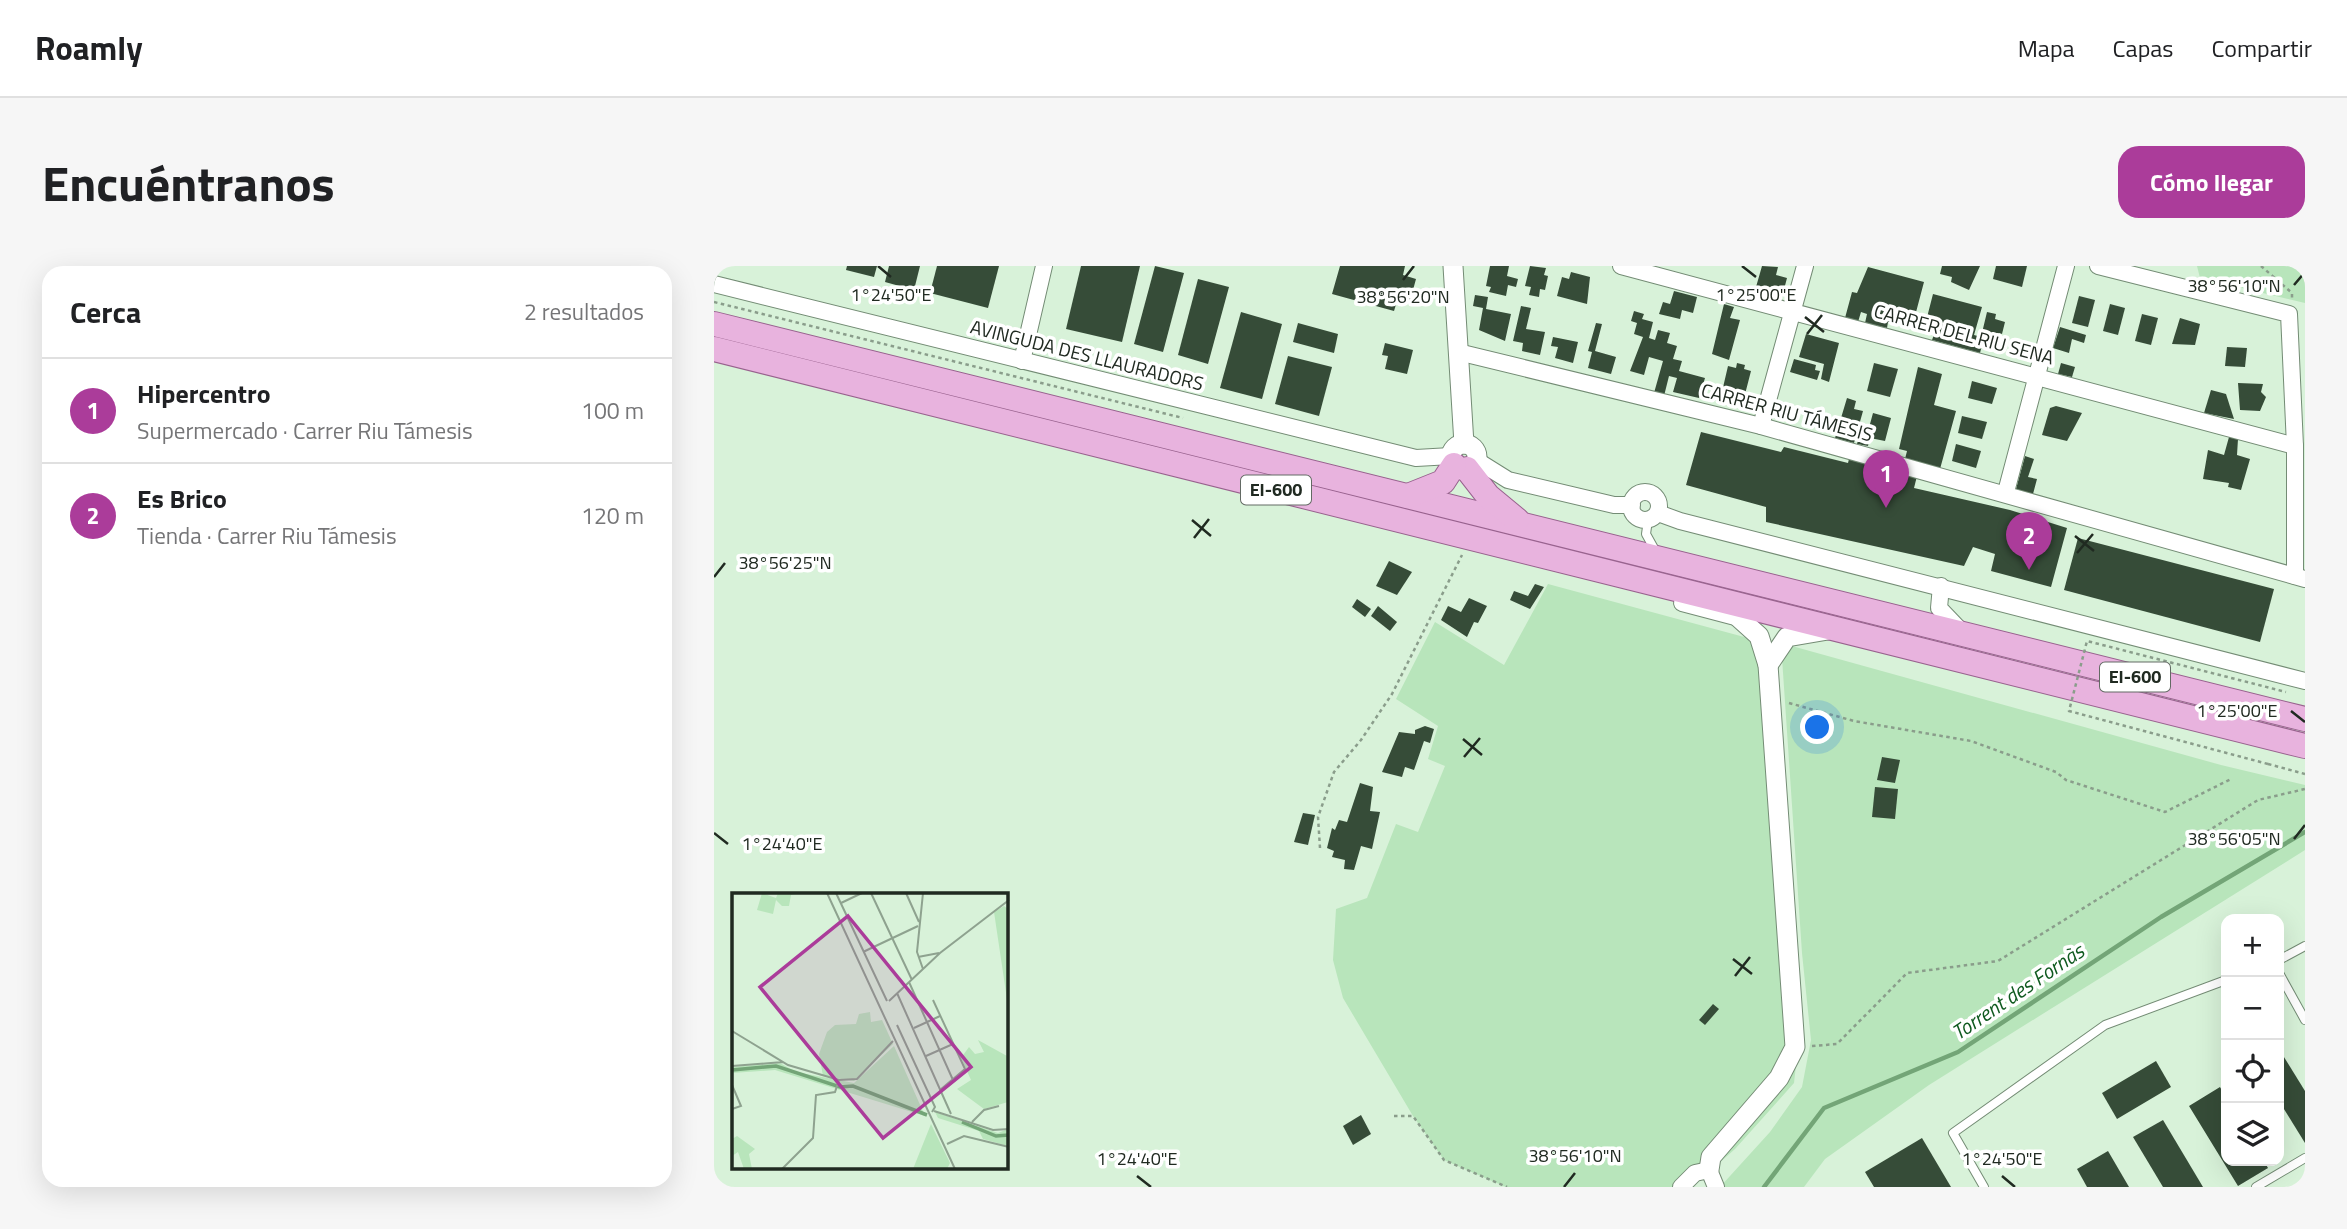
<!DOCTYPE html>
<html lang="es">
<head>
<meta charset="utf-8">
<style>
  :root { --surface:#fff; --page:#f6f6f6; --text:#202124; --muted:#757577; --line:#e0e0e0; --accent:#ab3c9a }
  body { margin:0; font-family:"Titillium Web",sans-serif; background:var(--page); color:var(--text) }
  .controls { position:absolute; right:21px; bottom:21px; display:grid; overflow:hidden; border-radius:14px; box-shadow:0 7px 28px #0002 }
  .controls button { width:63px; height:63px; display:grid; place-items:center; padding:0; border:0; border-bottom:2px solid var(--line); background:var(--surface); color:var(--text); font:35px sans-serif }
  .you { position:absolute; left:1104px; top:462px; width:24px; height:24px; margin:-18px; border:5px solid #fff; border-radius:50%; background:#1a73e8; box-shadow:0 0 0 10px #1a73e833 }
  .badge { display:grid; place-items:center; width:46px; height:46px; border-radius:50%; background:var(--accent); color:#fff; font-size:23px; font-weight:700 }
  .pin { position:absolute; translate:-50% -58px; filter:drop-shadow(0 2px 4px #0008) }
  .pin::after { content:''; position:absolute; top:37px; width:24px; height:21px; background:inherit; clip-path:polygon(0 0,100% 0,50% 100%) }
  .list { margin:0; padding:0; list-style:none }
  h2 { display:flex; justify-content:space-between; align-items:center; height:91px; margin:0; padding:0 28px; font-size:30px }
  h2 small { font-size:23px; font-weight:400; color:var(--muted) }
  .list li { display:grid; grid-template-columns:46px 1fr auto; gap:21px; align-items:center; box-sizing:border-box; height:105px; padding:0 28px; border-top:2px solid var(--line) }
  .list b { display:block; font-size:26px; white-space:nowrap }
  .list p { margin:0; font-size:23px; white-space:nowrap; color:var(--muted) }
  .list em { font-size:23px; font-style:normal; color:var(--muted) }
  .icon { flex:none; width:38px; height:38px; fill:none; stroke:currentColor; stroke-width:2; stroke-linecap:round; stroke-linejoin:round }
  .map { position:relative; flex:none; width:1591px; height:921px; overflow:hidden; border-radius:21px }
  header { display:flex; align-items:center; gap:42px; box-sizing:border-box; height:98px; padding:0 35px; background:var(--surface); border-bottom:2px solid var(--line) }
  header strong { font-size:33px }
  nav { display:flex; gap:38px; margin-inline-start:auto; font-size:24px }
  .intro { display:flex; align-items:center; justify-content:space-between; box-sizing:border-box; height:168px; padding:0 42px }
  h1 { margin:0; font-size:49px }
  .button { padding:18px 32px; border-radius:21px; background:var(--accent); color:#fff; font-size:24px; font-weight:700 }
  main { display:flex; gap:42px; padding:0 42px }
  aside { flex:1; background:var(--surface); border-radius:21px; box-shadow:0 7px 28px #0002 }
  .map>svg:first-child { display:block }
</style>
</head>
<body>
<header>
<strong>Roamly</strong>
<nav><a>Mapa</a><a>Capas</a><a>Compartir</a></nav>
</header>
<div class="intro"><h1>Encuéntranos</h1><a class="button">Cómo llegar</a></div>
<main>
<aside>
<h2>Cerca<small>2 resultados</small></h2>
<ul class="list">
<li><span class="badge">1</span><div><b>Hipercentro</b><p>Supermercado · Carrer Riu Támesis</p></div><em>100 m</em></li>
<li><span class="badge">2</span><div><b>Es Brico</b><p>Tienda · Carrer Riu Támesis</p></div><em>120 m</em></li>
</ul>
</aside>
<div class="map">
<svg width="1591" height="921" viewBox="0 0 1591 921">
  <rect width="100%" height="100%" fill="#d8f2d9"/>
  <g fill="#b8e5bb">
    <polygon points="1483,0 1591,0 1591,37 1486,12"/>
    <polygon points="834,318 1045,375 1084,782 1080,817 1021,883 978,921 792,921 730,894 699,850 629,732 619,694 622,643 653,632 682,558 704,566 731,500 714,493 724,460 682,433 721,356 790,399"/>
    <polygon points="1067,377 1507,499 1591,519 1591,584 1215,819 1111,893 1090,921 1006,921 1056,866 1088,821 1097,774 1088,687"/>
  </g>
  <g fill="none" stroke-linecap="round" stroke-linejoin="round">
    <polyline stroke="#73a577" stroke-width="4.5" points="1050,921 1110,842 1244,786 1447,651 1591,566"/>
  </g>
  <g fill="#364c38">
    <polygon points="133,0 163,0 160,11 132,4"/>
    <polygon points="175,0 206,0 200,24 171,16"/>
    <polygon points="223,0 285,0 274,42 216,27"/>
    <polygon points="367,0 426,0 408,76 352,63"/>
    <polygon points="441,0 470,7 449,86 420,78"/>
    <polygon points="626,0 691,0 689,9 702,13 696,35 684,32 680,45 618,28"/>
    <polygon points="776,0 795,0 793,10 804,13 802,21 794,19 792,30 775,26 777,21 772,20"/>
    <polygon points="816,0 832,2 830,9 834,10 831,24 826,23 825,31 815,29 817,21 811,20"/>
    <polygon points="1048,0 1064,1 1062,9 1073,12 1067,35 1061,34 1063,24 1053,22 1051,30 1040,28"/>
    <polygon points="1228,0 1266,0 1255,24 1237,16 1238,11 1226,8"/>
    <polygon points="1282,0 1313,0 1308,21 1279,13"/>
    <polygon points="1154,1 1210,16 1201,50 1197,49 1196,54 1191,53 1189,60 1174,56 1173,62 1151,57 1153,48 1147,46 1144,56 1131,52 1138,26 1143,27"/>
    <polygon points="857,6 876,11 873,38 843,30 848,11 855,13"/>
    <polygon points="484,13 515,21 494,98 464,89"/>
    <polygon points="960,25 983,31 979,47 968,44 966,53 945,48 949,36 956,38"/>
    <polygon points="1219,28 1268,41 1260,69 1267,71 1273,46 1282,48 1281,53 1291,56 1288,68 1285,67 1283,75 1270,72 1266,87 1218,74 1221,66 1210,63"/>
    <polygon points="761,29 774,31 772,43 797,48 791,75 765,64 769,42 759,40"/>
    <polygon points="1365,30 1381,34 1374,61 1358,57"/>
    <polygon points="1010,38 1020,41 1016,52 1026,54 1015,94 998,88"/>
    <polygon points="1396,38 1411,42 1404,69 1389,65"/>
    <polygon points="807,40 817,42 812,63 831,66 826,89 808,85 809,77 799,75"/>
    <polygon points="920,45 930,48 928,53 939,56 935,72 941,74 944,64 956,67 953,77 963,80 959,93 968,95 965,105 991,112 985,132 959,126 963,112 955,110 950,130 940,127 949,95 935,91 930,109 916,105 929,71 920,68 923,57 917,55"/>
    <polygon points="527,46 568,58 548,133 506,122"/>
    <polygon points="1428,48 1444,52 1437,79 1421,75"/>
    <polygon points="1466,52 1486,58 1481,79 1458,78"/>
    <polygon points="584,57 624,68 620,87 579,76"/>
    <polygon points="882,57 888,58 881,85 902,91 897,108 874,102 878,86 874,85"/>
    <polygon points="1346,61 1372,69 1370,77 1358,73 1355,87 1339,82"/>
    <polygon points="1092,68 1125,77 1115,116 1107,113 1110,98 1085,91"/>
    <polygon points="839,71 864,76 859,97 841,92 844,81 837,80"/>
    <polygon points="671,77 699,84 693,108 671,103 674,90 668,89"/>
    <polygon points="1513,81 1533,82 1531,101 1511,100"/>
    <polygon points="574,90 618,101 605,150 561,138"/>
    <polygon points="1080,93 1102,99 1101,104 1106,105 1103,114 1076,106"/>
    <polygon points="1023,97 1031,99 1030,103 1037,105 1029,136 1007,130 1014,100 1022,102"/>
    <polygon points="1160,97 1184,103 1176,131 1153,125"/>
    <polygon points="1347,97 1361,101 1358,111 1344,108"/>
    <polygon points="1204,101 1228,108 1220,139 1242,145 1226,203 1191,193 1193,185 1185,183"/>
    <polygon points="1258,115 1283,122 1278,138 1254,132"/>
    <polygon points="1524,117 1549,118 1547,126 1552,131 1546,145 1526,144"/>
    <polygon points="1497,124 1512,128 1520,153 1490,147"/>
    <polygon points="1133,132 1142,135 1140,143 1149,145 1140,177 1121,172"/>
    <polygon points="1342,140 1368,147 1353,175 1328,169 1336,142"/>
    <polygon points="1159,147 1177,152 1171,175 1156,172 1154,180 1143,178 1146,167 1153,169"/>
    <polygon points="1248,150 1273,156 1268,173 1244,167"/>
    <polygon points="987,166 1067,186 1070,181 1134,197 1136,189 1203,210 1200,222 1296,244 1353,262 1337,321 1277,305 1281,288 1259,281 1250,300 1052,256 1052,241 972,219"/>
    <polygon points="1515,171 1524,173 1523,189 1536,193 1527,224 1514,221 1515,217 1489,213 1494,184 1510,189"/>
    <polygon points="1242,178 1267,185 1262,202 1238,195"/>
    <polygon points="1311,190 1320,193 1314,211 1323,213 1319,228 1302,223"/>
    <polygon points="1364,272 1560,323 1546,376 1350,324"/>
    <polygon points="675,295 698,306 683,329 662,320"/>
    <polygon points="821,318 830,321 816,343 796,334 800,325 814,330"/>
    <polygon points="755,332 773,340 764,357 760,356 753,371 727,354 734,340 747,346"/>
    <polygon points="643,333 657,343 651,351 638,341"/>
    <polygon points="664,340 683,356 676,365 657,350"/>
    <polygon points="711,460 720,463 716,477 710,475 700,504 691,501 688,511 668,506 685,466 701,468 701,464"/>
    <polygon points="1168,491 1186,494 1181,517 1163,514"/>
    <polygon points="646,517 659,521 656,545 666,546 658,583 647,580 640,604 630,603 631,594 618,591 620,585 613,582 618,562 621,564 625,554 633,556"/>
    <polygon points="1161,521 1184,523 1181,553 1158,551"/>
    <polygon points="589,547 601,549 594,579 580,576"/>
    <polygon points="999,738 1005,743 991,759 985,754"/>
    <polygon points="1565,783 1591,825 1591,877 1565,835"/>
    <polygon points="1442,795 1457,821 1403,853 1388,827"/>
    <polygon points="1506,821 1512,832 1512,895 1550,895 1554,902 1524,920 1475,840"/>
    <polygon points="647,849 657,868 639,879 629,860"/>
    <polygon points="1449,854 1489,921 1449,921 1419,871"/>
    <polygon points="1208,872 1237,921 1160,921 1151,906"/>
    <polygon points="1394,885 1415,921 1373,921 1363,903"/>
  </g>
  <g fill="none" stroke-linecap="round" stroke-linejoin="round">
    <defs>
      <g id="service">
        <polyline points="934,254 932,268 942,286"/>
        <polyline points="1565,694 1591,680"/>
        <polyline points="1565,707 1591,754"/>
        <polyline points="1270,921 1239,867 1391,759 1512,714"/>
        <polyline points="1542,921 1591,892"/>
      </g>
      <g id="minor">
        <polyline points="907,0 1581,180"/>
        <polyline points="1384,0 1575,48 1581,180 1581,310"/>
        <polyline points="0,18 702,192 737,190"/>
        <polyline points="744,86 1047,160 1591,313"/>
        <polyline points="308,95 330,0"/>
        <polyline points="1047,160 1091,0"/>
        <polyline points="762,194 794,214 900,239 918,239"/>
        <polyline points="1292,226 1352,0"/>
        <circle cx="931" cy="240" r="14"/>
        <polyline points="944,247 966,255 1591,415"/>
        <polyline points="1227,320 1225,342 1247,365"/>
        <polyline points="968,337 1025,352"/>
        <polyline points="967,921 981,907 995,904 1002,921"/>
      </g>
      <g id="tertiary">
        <polyline points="739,0 750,178"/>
        <circle cx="750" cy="191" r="13"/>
        <polyline points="1054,399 1073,371 1114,364"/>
        <polyline points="995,904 997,891 1065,812 1081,781 1054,399 1045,370 1025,352"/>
      </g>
      <g id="primary">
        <polyline points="0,58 1591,453"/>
        <polyline points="0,83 1591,480"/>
        <polyline points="753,203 774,230 803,254"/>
        <polyline points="694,230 729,216 740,199"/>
      </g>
    </defs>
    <use href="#service" stroke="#748c75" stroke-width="10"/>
    <use href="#minor" stroke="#748c75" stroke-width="18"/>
    <use href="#tertiary" stroke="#748c75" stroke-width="21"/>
    <use href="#primary" stroke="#98628e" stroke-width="26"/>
    <g stroke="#8a9d8b" stroke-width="2.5" stroke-dasharray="3.5 3.5" stroke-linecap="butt">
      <polyline points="1547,0 1578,27 1578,32"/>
      <polyline points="0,36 469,152"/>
      <polyline points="1075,437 1140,455 1257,475 1342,506 1352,514 1451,546 1517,513"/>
      <polyline points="1554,498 1591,508"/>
      <polyline points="606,582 604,551 620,506 647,474 678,428 748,289"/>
      <polyline points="1098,780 1123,778 1193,707 1284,695 1544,534 1591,523"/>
      <polyline points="680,850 699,850 730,894 793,921"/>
    </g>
    <use href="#service" stroke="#fff" stroke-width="8"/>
    <use href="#minor" stroke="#fff" stroke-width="16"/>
    <use href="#tertiary" stroke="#fff" stroke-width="19"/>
    <use href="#primary" stroke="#e8b3de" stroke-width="24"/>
    <polyline stroke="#8a9d8b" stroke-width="2.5" stroke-dasharray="3.5 3.5" stroke-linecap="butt" points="1554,498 1355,445 1373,375 1572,426"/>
  </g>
  <path fill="none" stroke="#202a21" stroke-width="2.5" d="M164,0L177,11M1028,0L1042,11M689,14L700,0M1580,19L1591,6M1091,51L1110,66M1093,68L1108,49M478,254L497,270M1361,270L1380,285M480,272L495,253M1363,287L1379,268M0,311L11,297M1577,445L1591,456M749,473L768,489M750,491L766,472M0,567L14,578M1580,573L1591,559M1019,693L1038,708M1021,710L1036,691M423,910L437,921M1288,910L1301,921M850,921L861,907"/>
  <g text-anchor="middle" stroke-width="7" stroke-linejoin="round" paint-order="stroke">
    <g fill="#fff" stroke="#636a64" stroke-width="2">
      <rect x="527" y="209.5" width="70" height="29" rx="5"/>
      <rect x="1386" y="396.5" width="70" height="29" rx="5"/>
    </g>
    <g font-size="18" font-weight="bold" fill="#202a21">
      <text x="562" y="230">EI-600</text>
      <text x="1421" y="417">EI-600</text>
    </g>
    <g font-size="19" fill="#202a21" stroke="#fff">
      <text transform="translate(1250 68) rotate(15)" y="7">CARRER DEL RIU SENA</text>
      <text transform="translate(373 89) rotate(14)" y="7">AVINGUDA DES LLAURADORS</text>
      <text transform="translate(1073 146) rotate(15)" y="7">CARRER RIU TÁMESIS</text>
    </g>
    <g font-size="21" font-style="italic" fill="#0f5a1f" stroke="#fff">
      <text transform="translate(1304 726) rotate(-34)" y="7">Torrent des Fornàs</text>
    </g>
  </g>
  <g transform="translate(18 627)">
    <rect width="276" height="276" fill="#d8f2d9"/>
    <path d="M30,0L44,5L46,0H68L59,2L57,13H50L44,7L41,21L25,17ZM272,13L276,16V113L262,19ZM138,119L139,129L150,127L161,151L122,188L91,183L87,161L95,139L103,132L124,131L127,121ZM246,147L275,163L276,209L252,216L225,196L239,187L229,165L237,154L243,161L252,159ZM162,153L193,223L43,177L0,180V174L48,170L64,179L122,190ZM203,219L266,240L276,236V253L251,246L247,238L206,225ZM199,231L218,270L215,276H181ZM5,243L23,256L17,261L20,276H12L6,259L0,263V246Z" fill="#b8e5bb"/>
    <path fill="none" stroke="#73a577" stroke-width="3.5" d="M0,177L44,173L108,194L121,193L195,222M230,229L264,243L277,242"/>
    <path fill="none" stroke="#8ea28f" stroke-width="2" d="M95,0L223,276M104,0L155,108M139,0L180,87M174,0L187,29M191,0L185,59L191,76M109,10L130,0M131,59L186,33M186,64L207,60M177,89L221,187M165,100L219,221M201,107L233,176L208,197M157,108L208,60L277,7M165,132L203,214L200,219M182,135L208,123M0,138L56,172L107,187L125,186L161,148M194,163L221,151M0,173L51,169M0,192L9,213L0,216M202,218L261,237L277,236M240,229L252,217L267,213M215,251L232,243L277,254M50,276L81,245L84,202L103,199L107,187"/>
    <path fill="#ab3c9a" fill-opacity="0.15" stroke="#ab3c9a" stroke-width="3.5" d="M116,23L239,174L151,245L28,94Z"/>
    <rect width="276" height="276" fill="none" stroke="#202a21" stroke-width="3.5"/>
  </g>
  <g font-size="18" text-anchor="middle" fill="#202a21" stroke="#fff" stroke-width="7" stroke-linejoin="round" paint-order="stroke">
    <text x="1520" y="26">38°56'10"N</text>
    <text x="177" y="35">1°24'50"E</text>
    <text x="1042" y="35">1°25'00"E</text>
    <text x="689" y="37">38°56'20"N</text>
    <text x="71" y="303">38°56'25"N</text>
    <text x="1523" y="451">1°25'00"E</text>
    <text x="1520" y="579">38°56'05"N</text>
    <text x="68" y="584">1°24'40"E</text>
    <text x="861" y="896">38°56'10"N</text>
    <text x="423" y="899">1°24'40"E</text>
    <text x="1288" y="899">1°24'50"E</text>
  </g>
</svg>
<div class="controls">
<button>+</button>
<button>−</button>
<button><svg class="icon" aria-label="locate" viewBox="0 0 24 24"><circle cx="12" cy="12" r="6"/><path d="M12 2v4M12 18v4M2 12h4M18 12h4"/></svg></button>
<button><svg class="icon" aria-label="layers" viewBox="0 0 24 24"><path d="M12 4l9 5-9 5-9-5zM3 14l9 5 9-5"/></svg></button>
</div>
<div class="you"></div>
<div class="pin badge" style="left:1172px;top:242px">1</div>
<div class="pin badge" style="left:1315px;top:304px">2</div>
</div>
</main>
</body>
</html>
